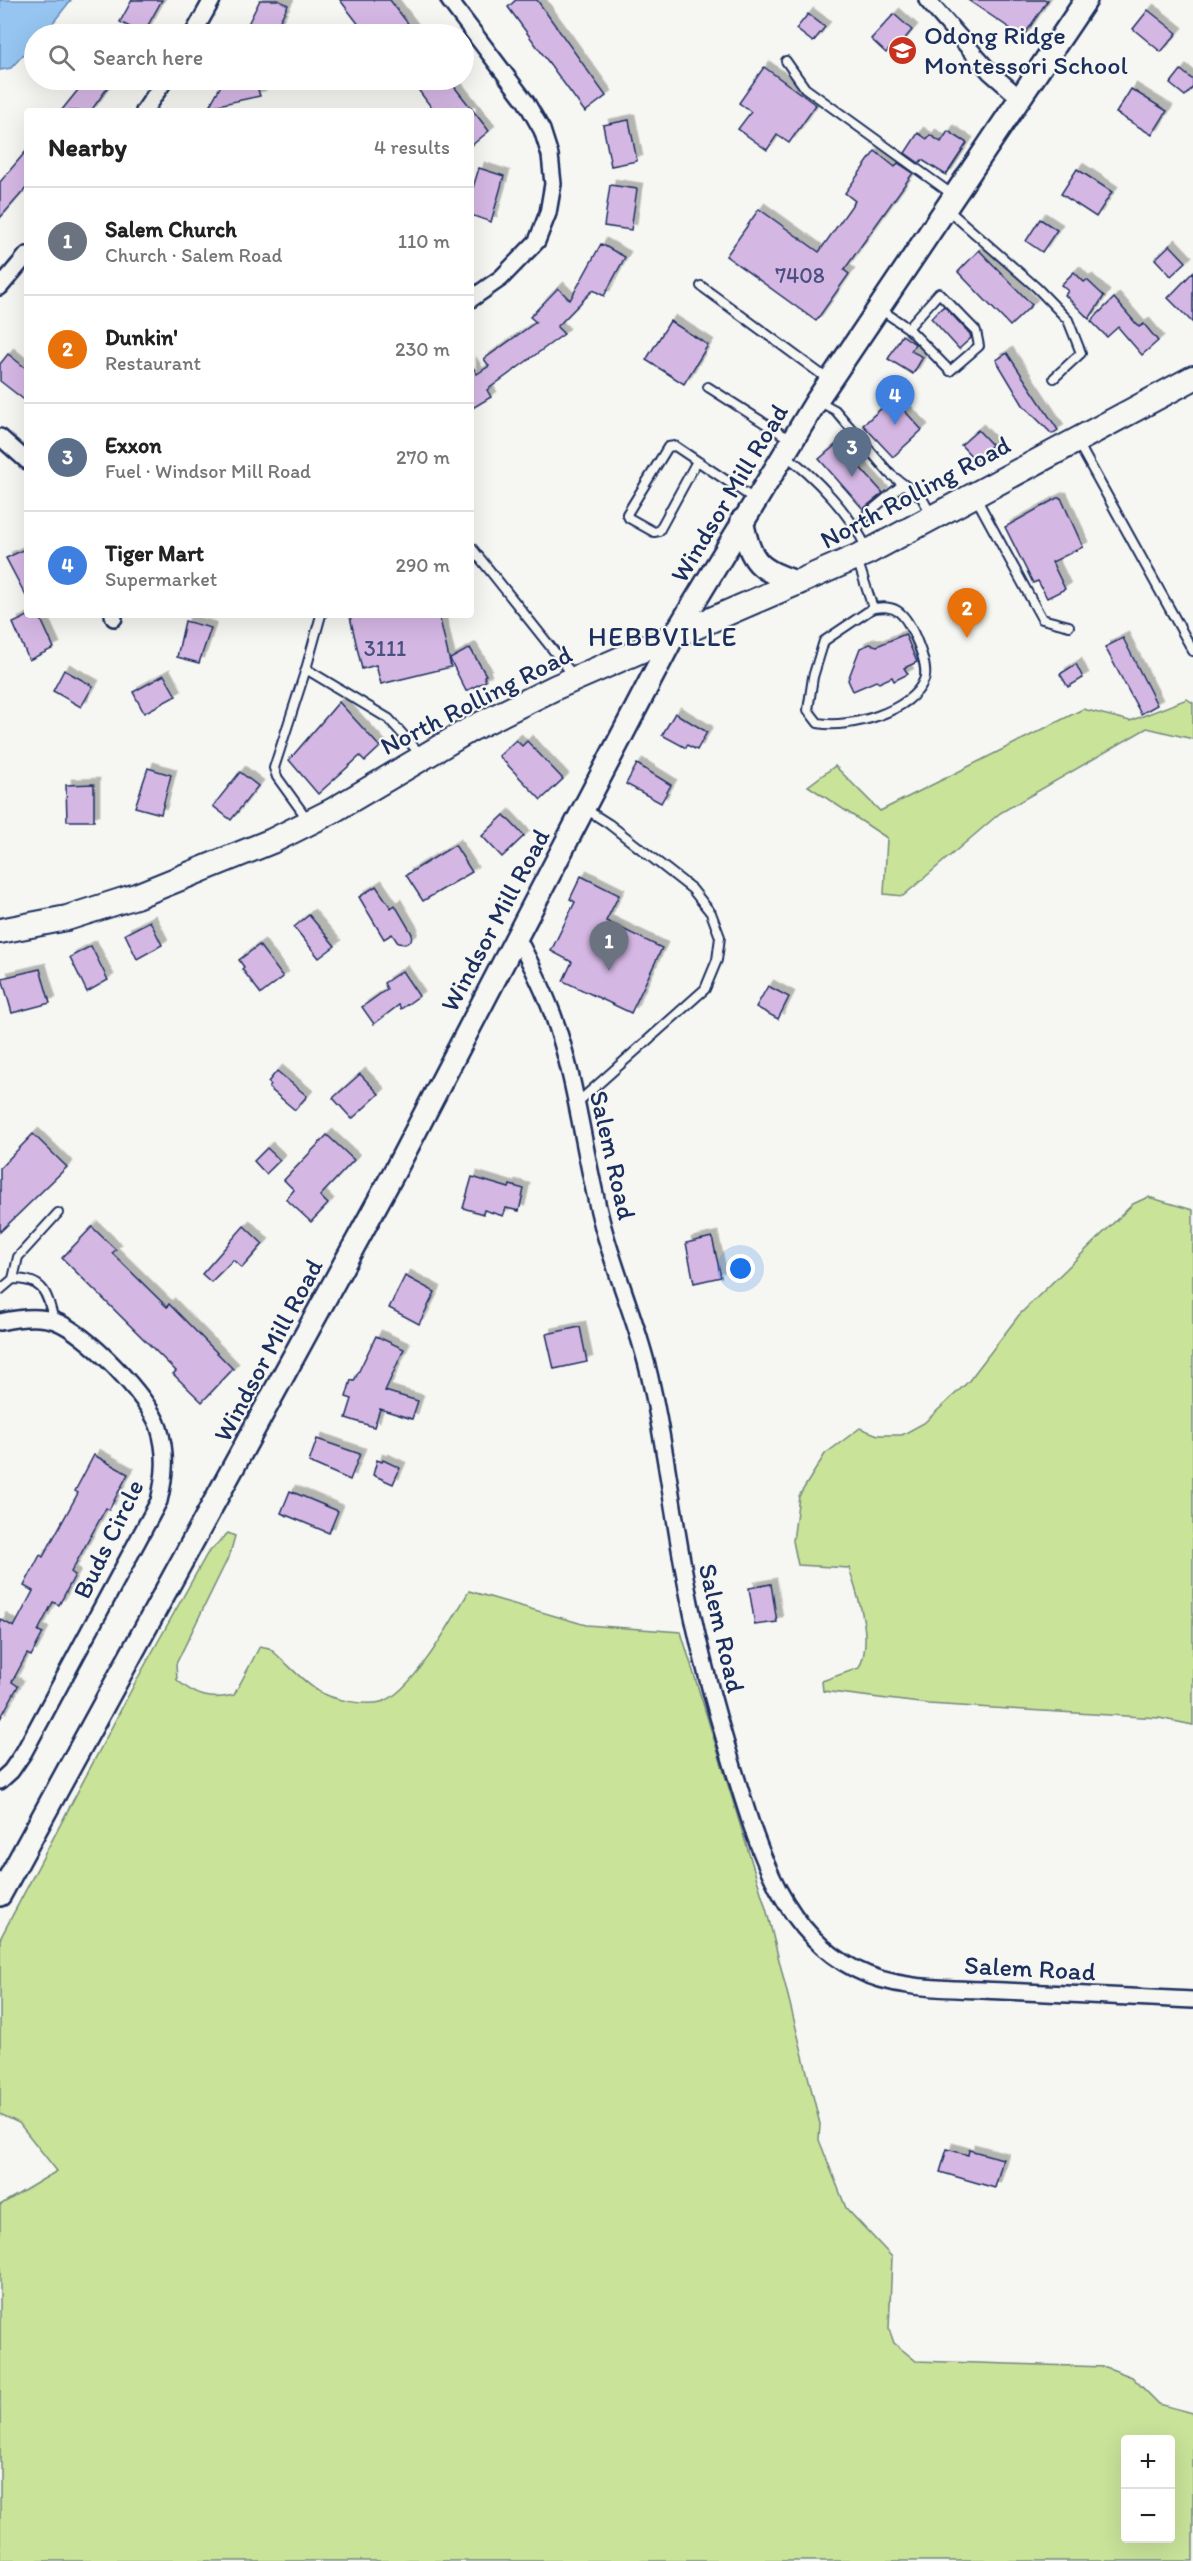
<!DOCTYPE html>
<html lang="en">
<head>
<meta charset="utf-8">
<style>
  :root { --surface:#fff; --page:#f6f6f6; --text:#222; --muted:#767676; --line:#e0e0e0; --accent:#db2777 }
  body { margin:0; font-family:Itim,sans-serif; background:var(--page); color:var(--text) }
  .controls { position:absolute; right:18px; bottom:18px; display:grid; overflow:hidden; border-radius:6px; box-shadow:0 6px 24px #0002 }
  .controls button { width:54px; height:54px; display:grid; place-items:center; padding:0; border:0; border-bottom:2px solid var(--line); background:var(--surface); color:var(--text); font:30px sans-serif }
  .you { position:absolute; left:741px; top:1269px; width:21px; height:21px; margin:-15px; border:4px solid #fff; border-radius:50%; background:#1a73e8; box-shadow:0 0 0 9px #1a73e833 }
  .badge { display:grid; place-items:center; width:39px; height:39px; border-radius:50%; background:var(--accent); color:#fff; font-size:20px; font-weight:700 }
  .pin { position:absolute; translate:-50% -50px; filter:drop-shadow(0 2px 3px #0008) }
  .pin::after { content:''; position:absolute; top:32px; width:21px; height:18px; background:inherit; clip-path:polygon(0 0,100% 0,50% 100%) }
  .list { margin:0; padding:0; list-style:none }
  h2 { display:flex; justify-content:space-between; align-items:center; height:78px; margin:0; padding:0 24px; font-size:26px }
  h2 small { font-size:20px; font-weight:400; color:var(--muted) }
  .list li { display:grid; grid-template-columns:39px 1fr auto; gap:18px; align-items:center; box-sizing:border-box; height:108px; padding:0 24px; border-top:2px solid var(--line) }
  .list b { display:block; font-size:22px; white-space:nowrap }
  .list p { margin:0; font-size:20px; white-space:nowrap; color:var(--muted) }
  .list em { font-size:20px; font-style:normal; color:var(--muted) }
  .icon { flex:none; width:33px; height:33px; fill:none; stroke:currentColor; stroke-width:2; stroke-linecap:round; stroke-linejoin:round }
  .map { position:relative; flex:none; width:1193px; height:2561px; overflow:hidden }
  .search { position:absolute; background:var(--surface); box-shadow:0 6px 24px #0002; left:24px; top:24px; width:450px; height:66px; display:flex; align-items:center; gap:15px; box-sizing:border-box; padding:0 21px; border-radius:33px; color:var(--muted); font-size:22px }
  .panel { position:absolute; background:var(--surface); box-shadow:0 6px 24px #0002; left:24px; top:108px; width:450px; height:510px; border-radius:6px }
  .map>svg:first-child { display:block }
</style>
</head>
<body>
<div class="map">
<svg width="1193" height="2561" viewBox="0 0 1193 2561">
  <defs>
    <filter id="shadow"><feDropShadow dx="5.5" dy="-5.5" stdDeviation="0" flood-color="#0004"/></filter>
  </defs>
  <rect width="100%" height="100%" fill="#f6f6f2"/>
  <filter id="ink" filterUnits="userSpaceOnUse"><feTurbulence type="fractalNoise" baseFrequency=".0167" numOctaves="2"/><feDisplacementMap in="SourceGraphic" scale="12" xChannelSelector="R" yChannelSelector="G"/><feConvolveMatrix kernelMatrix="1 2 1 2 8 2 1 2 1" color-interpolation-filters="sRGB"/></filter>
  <g filter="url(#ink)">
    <g fill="#c9e399" stroke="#72897c" stroke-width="1.5" fill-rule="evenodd">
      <polygon points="1187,699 1193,703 1193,739 1147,728 1000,813 903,896 884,894 887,838 808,786 835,766 880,811 1083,709 1130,721"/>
      <path d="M1148,1197L1193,1210V1725L1159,1718L928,1704L823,1691L822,1681L859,1668C874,1638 858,1598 849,1568L798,1565L793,1541L799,1496L825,1454L860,1428L878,1435H902L924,1423L968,1382L1019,1315L1133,1204Z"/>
      <path d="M228,1533L235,1536L230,1554L176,1664L177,1680C195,1696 211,1701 234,1695L260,1646L269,1648C285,1661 301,1680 318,1691C333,1700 364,1706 381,1702C411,1695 454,1617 469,1591L586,1625L681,1632L767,1912L820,2124L819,2140L846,2208L892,2257L889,2329L894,2343L916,2361L1106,2367L1132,2377L1159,2404L1193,2413V2561H0V2205L57,2171L19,2123L0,2114V1939L135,1683L207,1554ZM1126,2440H1170V2538H1126Z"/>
    </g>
    <polygon fill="#95c5f0" stroke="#6489b6" stroke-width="1.5" points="0,0 71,0 44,34 34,34 34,43 11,68 0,70"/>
    <g fill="#d5b7e4" stroke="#1b2f5e" stroke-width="1.5" filter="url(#shadow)">
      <polygon points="132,0 162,0 143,34 120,22"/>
      <polygon points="260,0 278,0 288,5 273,34 243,34"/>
      <polygon points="340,0 390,0 416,34 366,34"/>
      <polygon points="516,0 537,0 606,96 585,112 508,7"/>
      <polygon points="968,0 1048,0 1023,37"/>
      <polygon points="1148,10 1177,33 1161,52 1133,29"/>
      <polygon points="808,14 825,27 813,42 796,29"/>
      <polygon points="894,14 912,30 898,47 894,44 886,53 871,39"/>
      <polygon points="764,67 816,105 789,143 777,135 767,150 738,129 751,112 739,103"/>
      <polygon points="1181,70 1193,80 1193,87 1185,96 1170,84"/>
      <polygon points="86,80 113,80 91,111 61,111"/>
      <polygon points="224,80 255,80 260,96 209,107"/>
      <polygon points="411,80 449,80 489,131 471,146 471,111 434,111"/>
      <polygon points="1131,89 1167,111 1152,135 1116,113"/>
      <polygon points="629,120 637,161 611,166 603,125"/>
      <polygon points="948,131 967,143 946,175 922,160 919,163 905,153 918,133 927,139 930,135 941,142"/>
      <polygon points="27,150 27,187 0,218 0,182"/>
      <polygon points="875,151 895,167 898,163 913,173 844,270 849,274 816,321 726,256 759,209 819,252 855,201 845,193"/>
      <polygon points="479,168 504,176 491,222 471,215 471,194"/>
      <polygon points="1077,169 1112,192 1096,217 1061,194"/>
      <polygon points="610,185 637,189 631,230 604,226"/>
      <polygon points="1040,219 1057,230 1042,252 1026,241"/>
      <polygon points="601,244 625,257 604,296 593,290 557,327 564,334 487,390 491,397 471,409 471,364 477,374 489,366 484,359 536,322 530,317 558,288 570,300"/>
      <polygon points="1170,245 1186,262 1171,276 1155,259"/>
      <polygon points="979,250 1032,305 1010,326 958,272"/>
      <polygon points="1074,272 1084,282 1087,280 1104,296 1089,319 1065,295 1068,291 1061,285"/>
      <polygon points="1193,272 1193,323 1168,298"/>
      <polygon points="1114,298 1139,327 1144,324 1158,341 1142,355 1118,327 1107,337 1091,321"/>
      <polygon points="944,306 970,334 971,338 959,349 931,318"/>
      <polygon points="670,321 708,345 684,384 646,360"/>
      <polygon points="902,335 915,344 911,351 923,357 913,374 888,359"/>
      <polygon points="1007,353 1058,430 1052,434 1023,405 996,360"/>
      <polygon points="8,354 27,369 27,402 0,381 0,364"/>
      <polygon points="893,398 922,430 893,457 863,425"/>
      <polygon points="978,430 992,445 976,461 961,445"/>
      <polygon points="838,443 883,493 863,509 819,459"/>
      <polygon points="1057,498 1061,498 1083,547 1052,562 1065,589 1047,598 1038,581 1033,583 1005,527"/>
      <polygon points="27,548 27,598 6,558"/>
      <polygon points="30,615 39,615 54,648 29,660 13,623"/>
      <polygon points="359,615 439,615 451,667 381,684 376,665 362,669 350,617"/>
      <polygon points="185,621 211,628 199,663 177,657"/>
      <polygon points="905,634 917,662 904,668 908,674 894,681 892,677 879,683 876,681 853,691 848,680 860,648 870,644 877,646"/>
      <polygon points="1123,638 1157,705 1141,714 1105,647"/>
      <polygon points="470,648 486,675 484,676 486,681 466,691 450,659"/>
      <polygon points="1076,664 1083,678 1068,687 1060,674"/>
      <polygon points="64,670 93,686 81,707 53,691"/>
      <polygon points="164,675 176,696 144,713 133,692"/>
      <polygon points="339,702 380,747 365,761 360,756 318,794 289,760"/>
      <polygon points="675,713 707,732 697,750 687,745 686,748 662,735"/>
      <polygon points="516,740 522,746 527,741 563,779 541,800 499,756"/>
      <polygon points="637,764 671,785 661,803 626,784"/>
      <polygon points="148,768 171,775 161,814 135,807"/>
      <polygon points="240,772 258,786 231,820 213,806"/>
      <polygon points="94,784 94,821 67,821 66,785"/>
      <polygon points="504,815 524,836 502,857 482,836"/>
      <polygon points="455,845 472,872 423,901 406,875"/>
      <polygon points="581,876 619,895 606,921 662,948 631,1013 563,981 572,962 551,951 575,902 570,899"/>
      <polygon points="376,886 391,908 395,905 412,934 411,941 405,944 398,943 392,934 384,939 359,897"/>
      <polygon points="309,915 335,946 319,958 294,927"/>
      <polygon points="150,921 162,945 137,959 125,934"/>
      <polygon points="259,945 283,977 261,994 242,969 244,967 239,960"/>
      <polygon points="91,946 108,980 87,992 70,957"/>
      <polygon points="40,969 50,1003 12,1013 2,978"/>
      <polygon points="402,971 419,996 401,1009 399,1005 374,1024 362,1007 387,989 384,983"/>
      <polygon points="768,986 789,997 778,1019 756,1007"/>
      <polygon points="277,1071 307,1096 295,1110 269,1088 271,1085 268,1082"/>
      <polygon points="360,1074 379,1094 352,1119 333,1098"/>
      <polygon points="33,1134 67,1167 0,1232 0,1168"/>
      <polygon points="327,1135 354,1160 320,1196 328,1204 311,1222 286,1199 294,1190 284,1180"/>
      <polygon points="267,1148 280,1160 266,1174 254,1161"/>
      <polygon points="472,1177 509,1188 510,1185 524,1189 519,1211 506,1208 503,1216 484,1210 483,1214 463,1208"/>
      <polygon points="244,1226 263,1244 242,1268 233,1260 211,1282 202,1274"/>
      <polygon points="92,1227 116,1250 112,1253 167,1307 169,1304 233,1369 202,1402 173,1374 176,1371 62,1258"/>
      <polygon points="712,1237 721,1277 694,1283 686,1243"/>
      <polygon points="405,1276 435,1292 419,1324 389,1308"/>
      <polygon points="580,1327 587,1362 554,1369 546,1334"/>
      <polygon points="376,1336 404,1349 385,1391 418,1401 412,1419 380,1409 374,1427 346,1418 352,1399 346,1397 351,1380 354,1381"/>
      <polygon points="317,1439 360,1454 350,1480 309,1462"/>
      <polygon points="94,1455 128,1474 109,1510 106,1508 71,1572 75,1575 59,1605 53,1602 38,1631 43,1633 31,1656 27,1654 12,1682 18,1686 0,1719 0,1619 14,1627 33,1591 24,1586 40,1555 43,1557 78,1493 75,1491"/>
      <polygon points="377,1460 382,1462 383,1460 400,1468 393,1484 373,1475"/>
      <polygon points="290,1491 338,1511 329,1533 281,1513"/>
      <polygon points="771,1584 777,1622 755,1625 749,1588"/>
      <polygon points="947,2149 968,2155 969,2150 1003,2159 995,2188 940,2172"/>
    </g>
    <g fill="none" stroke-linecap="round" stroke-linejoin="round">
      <defs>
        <g id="lane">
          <polyline points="786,61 805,88 953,195"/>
          <polyline points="947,209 1037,288 1068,320 1081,353 1054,378"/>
          <polyline points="701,286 829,380"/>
          <polyline points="880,309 908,328 950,371 979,346 976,331 939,293 908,328"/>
          <polyline points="708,387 791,440"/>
          <polyline points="818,401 835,410 890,474 922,498 931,514"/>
          <polyline points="1078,443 1193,651"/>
          <path d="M785,455C815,476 852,516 867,549"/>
          <polyline points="697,461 659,531 654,532 629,518 627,514 668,447 675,446 754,499"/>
          <polyline points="975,496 1042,619 1069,626"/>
          <polyline points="858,529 867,514 903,484"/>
          <polyline points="471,547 573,675"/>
          <path d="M857,559L873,608L824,641L813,677L808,710L818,723C849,729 911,712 924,680C930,666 911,621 899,612C891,606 883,607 873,608"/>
          <polyline points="321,615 306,669 389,719 422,756"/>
          <polyline points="306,669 274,768 277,777 308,820"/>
          <polyline points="577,1103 705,989 717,960 720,937 711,913 692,889 609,824 584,808"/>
          <polyline points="13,1279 18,1257 58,1213"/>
          <path d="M0,1290L13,1279C45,1279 47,1294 54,1321"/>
        </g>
        <g id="street">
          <polyline points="449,0 526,102 542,130 550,155 553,184 548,213 537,241 501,278 471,299"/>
          <polyline points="927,0 990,72 1020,98"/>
          <polyline points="193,34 212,0"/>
          <polyline points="144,111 165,80"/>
          <polyline points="0,287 27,255"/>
          <polyline points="0,437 27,461"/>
          <polyline points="113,615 114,618"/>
          <path d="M517,937C530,962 543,988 553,1015C578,1084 584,1158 603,1227C618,1281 641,1333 652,1387C665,1446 672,1506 683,1566C695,1635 713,1703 734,1770C757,1844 780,1931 855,1969C899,1992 956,1988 1004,1991C1067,1994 1130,1997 1193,2000"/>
          <path d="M0,1322C17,1318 38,1315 55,1321C86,1332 149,1397 159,1428C167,1453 165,1476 159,1501L24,1752L11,1771L0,1781"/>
        </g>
        <g id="secondary">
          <path d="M742,520C751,564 758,569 799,583"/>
          <polyline points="0,1895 397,1167 672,639 817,400 1086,0"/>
        </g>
        <polyline id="primary" points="0,931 67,918 136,896 272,841 332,811 471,729 556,687 868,552 1193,378"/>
      </defs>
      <use href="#lane" stroke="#1b2f5e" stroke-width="12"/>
      <use href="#street" stroke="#1b2f5e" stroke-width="20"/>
      <use href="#secondary" stroke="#1b2f5e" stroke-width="26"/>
      <use href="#primary" stroke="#1b2f5e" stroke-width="28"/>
      <use href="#lane" stroke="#f6f6f2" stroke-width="8"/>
      <use href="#street" stroke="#f6f6f2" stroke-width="15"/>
      <use href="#secondary" stroke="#f6f6f2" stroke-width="21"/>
      <use href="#primary" stroke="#f6f6f2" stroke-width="24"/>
    </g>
  </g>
  <defs>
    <symbol id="school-disc" viewBox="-11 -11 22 22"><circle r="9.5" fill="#c8321e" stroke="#f6f6f2"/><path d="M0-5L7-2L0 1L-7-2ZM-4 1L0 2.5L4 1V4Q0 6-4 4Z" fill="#fff"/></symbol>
  </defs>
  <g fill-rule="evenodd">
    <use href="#school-disc" x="886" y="34" width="33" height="33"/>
  </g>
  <g text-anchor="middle" stroke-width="4.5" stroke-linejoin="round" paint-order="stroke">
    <g font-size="22" fill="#4a5180">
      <text x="800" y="283">7408</text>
      <text x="385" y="656">3111</text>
    </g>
    <g font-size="26" fill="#1b2f5e" stroke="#f6f6f2" text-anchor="start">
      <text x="924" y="44">Odong Ridge<tspan x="924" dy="30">Montessori School</tspan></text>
    </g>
    <g font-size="26" fill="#1b2f5e" stroke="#f6f6f2">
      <text transform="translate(915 492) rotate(-28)" y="9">North Rolling Road</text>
      <text transform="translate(729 493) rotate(-59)" y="9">Windsor Mill Road</text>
      <text transform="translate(476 700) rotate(-27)" y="9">North Rolling Road</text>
      <text transform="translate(495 920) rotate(-62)" y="9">Windsor Mill Road</text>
      <text transform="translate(613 1155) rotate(77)" y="9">Salem Road</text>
      <text transform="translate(268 1350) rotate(-62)" y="9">Windsor Mill Road</text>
      <text transform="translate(108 1539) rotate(-64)" y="9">Buds Circle</text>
      <text transform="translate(722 1628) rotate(77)" y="9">Salem Road</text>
      <text transform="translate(1030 1968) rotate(3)" y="9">Salem Road</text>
    </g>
    <g font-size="27" letter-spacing="1.5" fill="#1b2f5e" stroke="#f6f6f2">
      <text x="663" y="646">HEBBVILLE</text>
    </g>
  </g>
</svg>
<div class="controls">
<button>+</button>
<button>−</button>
</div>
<div class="you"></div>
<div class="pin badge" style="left:609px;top:971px;background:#6b7280">1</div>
<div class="pin badge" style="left:967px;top:638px;background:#e8710a">2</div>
<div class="pin badge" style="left:852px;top:477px;background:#5c6f8a">3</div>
<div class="pin badge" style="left:895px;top:425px;background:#3f7fe0">4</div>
<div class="search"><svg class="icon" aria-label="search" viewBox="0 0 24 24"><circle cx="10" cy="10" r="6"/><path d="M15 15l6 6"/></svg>Search here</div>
<section class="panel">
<h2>Nearby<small>4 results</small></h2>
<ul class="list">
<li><span class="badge" style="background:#6b7280">1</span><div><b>Salem Church</b><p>Church · Salem Road</p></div><em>110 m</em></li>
<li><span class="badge" style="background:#e8710a">2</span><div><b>Dunkin'</b><p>Restaurant</p></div><em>230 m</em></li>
<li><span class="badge" style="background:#5c6f8a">3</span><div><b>Exxon</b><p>Fuel · Windsor Mill Road</p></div><em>270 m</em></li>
<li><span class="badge" style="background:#3f7fe0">4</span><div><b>Tiger Mart</b><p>Supermarket</p></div><em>290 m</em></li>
</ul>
</section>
</div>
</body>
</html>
